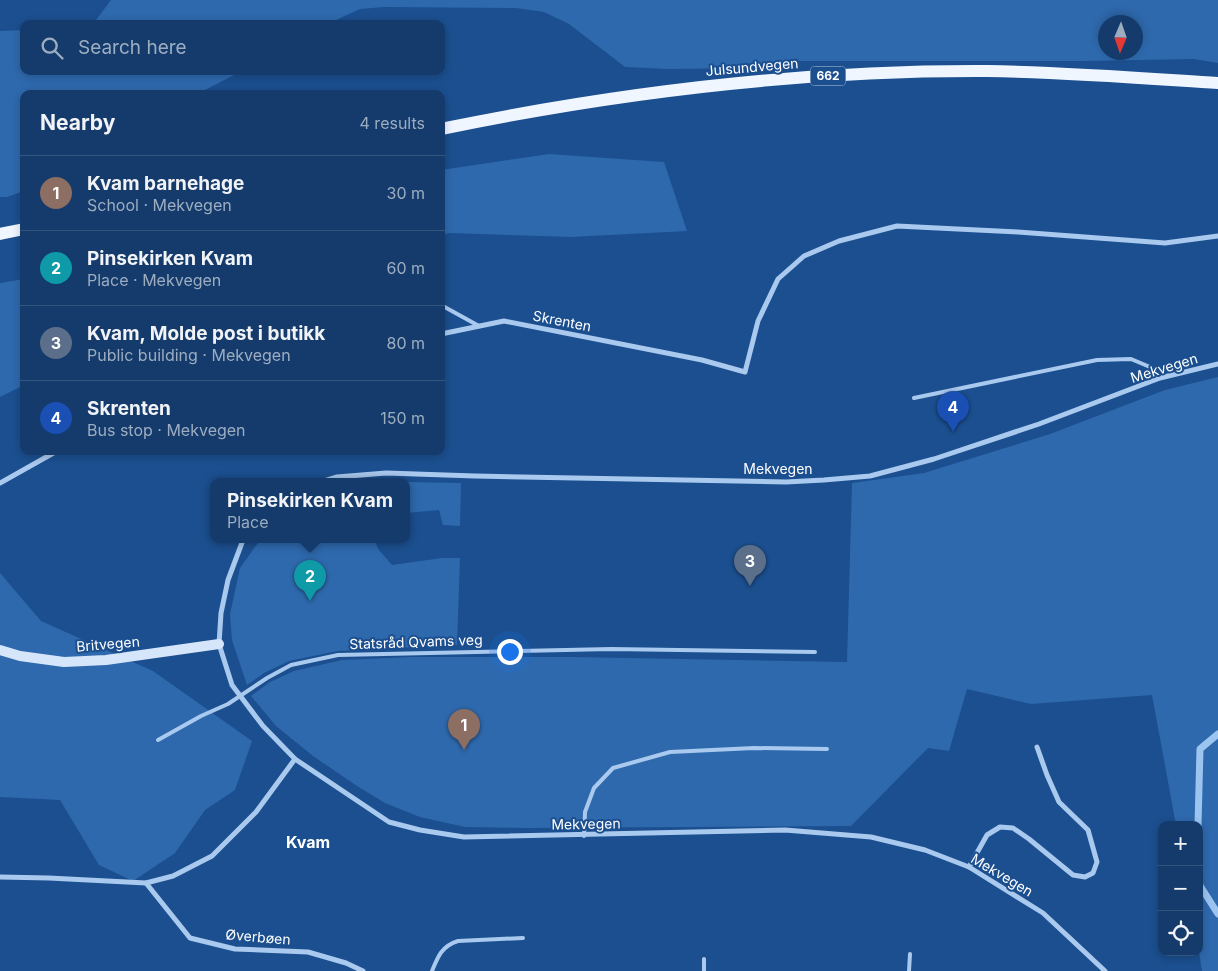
<!DOCTYPE html>
<html lang="en">
<head>
<meta charset="utf-8">
<style>
  :root { --surface:#143b6b; --page:#1d4271; --text:#f1f3f6; --muted:#9dadc1; --line:#33557e; --accent:#8c9099 }
  body { margin:0; font-family:Inter,sans-serif; background:var(--page); color:var(--text) }
  .controls { position:absolute; right:15px; bottom:15px; display:grid; overflow:hidden; border-radius:10px; box-shadow:0 2px 8px #0003 }
  .controls button { width:45px; height:45px; display:grid; place-items:center; padding:0; border:0; border-bottom:1px solid var(--line); background:var(--surface); color:var(--text); font:25px sans-serif }
  .compass { position:absolute; left:1098px; top:15px; width:45px; height:45px; border-radius:50%; background:var(--surface); box-shadow:0 2px 8px #0003; rotate:182deg }
  .you { position:absolute; left:509px; top:651px; width:18px; height:18px; margin:-12px; border:4px solid #fff; border-radius:50%; background:#1a73e8; box-shadow:0 0 0 8px #1a73e833 }
  .badge { display:grid; place-items:center; width:32px; height:32px; border-radius:50%; background:var(--accent); color:#fff; font-size:16px; font-weight:700 }
  .pin { position:absolute; translate:-50% -41px; filter:drop-shadow(0 1px 2px #0008) }
  .pin::after { content:''; position:absolute; top:26px; width:18px; height:15px; background:inherit; clip-path:polygon(0 0,100% 0,50% 100%) }
  .popup { position:absolute; left:210px; top:478px; width:200px; height:65px; box-sizing:border-box; display:grid; place-content:center; border-radius:10px; background:var(--surface); filter:drop-shadow(0 1px 4px #0005); font-size:16px; white-space:nowrap; color:var(--muted) }
  .popup b { font-size:19px; color:var(--text) }
  .popup::after { content:''; position:absolute; left:50%; top:100%; margin-left:-10px; border:10px solid transparent; border-top-color:var(--surface) }
  .list { margin:0; padding:0; list-style:none }
  h2 { display:flex; justify-content:space-between; align-items:center; height:65px; margin:0; padding:0 20px; font-size:21px }
  h2 small { font-size:16px; font-weight:400; color:var(--muted) }
  .list li { display:grid; grid-template-columns:32px 1fr auto; gap:15px; align-items:center; box-sizing:border-box; height:75px; padding:0 20px; border-top:1px solid var(--line) }
  .list b { display:block; font-size:19px; white-space:nowrap }
  .list p { margin:0; font-size:16px; white-space:nowrap; color:var(--muted) }
  .list em { font-size:16px; font-style:normal; color:var(--muted) }
  .icon { flex:none; width:28px; height:28px; fill:none; stroke:currentColor; stroke-width:2; stroke-linecap:round; stroke-linejoin:round }
  .map { position:relative; flex:none; width:1218px; height:971px; overflow:hidden }
  .search { position:absolute; background:var(--surface); box-shadow:0 2px 8px #0003; left:20px; top:20px; width:425px; height:55px; display:flex; align-items:center; gap:12px; box-sizing:border-box; padding:0 18px; border-radius:10px; color:var(--muted); font-size:19px }
  .panel { position:absolute; background:var(--surface); box-shadow:0 2px 8px #0003; left:20px; top:90px; width:425px; height:365px; border-radius:10px }
  .map>svg:first-child { display:block }
</style>
</head>
<body>
<div class="map">
<svg width="1218" height="971" viewBox="0 0 1218 971">
  <rect width="100%" height="100%" fill="#1b4f8f"/>
  <g fill="#2e69ad" fill-rule="evenodd">
    <path d="M111,0H1218V63L1194,59L1082,61H796L753,68L669,69L625,67L569,24L544,12L516,8L384,7L360,9L336,20L331,24H93ZM1106,22H1136V52H1106Z"/>
    <polygon points="24,30 24,71 242,71 197,94 24,94 24,191 7,197 0,197 0,31"/>
    <polygon points="549,154 664,162 687,231 571,237 449,233 441,235 441,170"/>
    <polygon points="24,279 24,385 0,397 0,283"/>
    <polygon points="1218,377 1218,971 1202,971 1199,952 1199,825 1176,825 1152,695 1031,704 967,689 949,751 928,748 851,826 528,828 465,827 420,817 385,803 357,786 313,756 276,726 251,696 270,682 294,671 342,660 412,657 573,657 847,662 852,483 924,473 1050,434 1165,390"/>
    <polygon points="406,482 461,483 460,526 443,525 439,510 406,513"/>
    <polygon points="260,540 375,540 378,549 392,565 442,558 460,558 457,645 337,651 289,661 264,673 247,685 232,640 230,614 240,568"/>
    <polygon points="0,573 41,621 153,671 252,741 235,790 205,810 175,853 133,881 99,865 60,800 0,797"/>
  </g>
  <g fill="none" stroke-linecap="round" stroke-linejoin="round">
    <g stroke="#9cc4f0" stroke-width="7">
      <polyline points="1198,825 1200,749 1218,734"/>
      <polyline points="1199,884 1218,914"/>
    </g>
    <g stroke="#a9c9ee" stroke-width="4">
      <polyline points="441,305 479,326"/>
      <polyline points="914,398 1097,360 1131,359 1150,367 1160,378"/>
      <polyline points="158,740 201,716 228,704 267,678 291,665 338,655 611,649 815,652"/>
      <polyline points="584,836 585,812 594,788 613,768 670,752 754,748 827,749"/>
      <path d="M432,971C438,956 442,946 458,941L523,938"/>
      <polyline points="704,971 704,959"/>
      <polyline points="909,971 910,954"/>
    </g>
    <g stroke="#a9c9ee" stroke-width="5">
      <polyline points="441,334 504,321 702,360 745,372 758,321 778,279 804,256 839,241 897,226 1018,232 1165,243 1218,236"/>
      <polyline points="321,482 337,477 386,473 475,476 786,482 824,480 870,476 934,459 1039,424 1160,378 1218,364"/>
      <polyline points="0,483 57,451"/>
      <polyline points="243,540 228,580 221,613 219,644 232,685 263,726 295,759 389,822 420,830 464,837 785,830 871,837 925,850 969,867 1043,913 1105,971"/>
      <polyline points="295,759 256,812 212,856 173,876 146,883 190,938 235,949 308,952 346,963 363,971"/>
      <polyline points="969,867 987,835 1000,827 1013,828 1029,839 1073,875 1085,877 1093,873 1097,862 1088,830 1059,802 1047,775 1037,747"/>
      <polyline points="0,877 49,878 146,883"/>
    </g>
    <polyline stroke="#d6e6fa" stroke-width="10" points="0,650 20,656 64,662 106,660 219,644"/>
    <g stroke="#f0f6ff" stroke-width="12">
      <path d="M441,129C620,92 804,70 987,71C1064,72 1141,78 1218,83"/>
      <polyline points="0,234 24,229"/>
    </g>
  </g>
  <g text-anchor="middle" stroke-width="4" stroke-linejoin="round" paint-order="stroke">
    <rect fill="#1b4f8f" stroke="#bbcadd" stroke-width="1" x="810.5" y="66.5" width="35" height="19" rx="4"/>
    <g font-size="12" font-weight="bold" fill="#fff">
      <text x="828" y="80">662</text>
    </g>
    <g font-size="14" fill="#fff" stroke="#1b4f8f">
      <text transform="translate(752 67) rotate(-5)" y="5">Julsundvegen</text>
      <text transform="translate(562 321) rotate(11)" y="5">Skrenten</text>
      <text transform="translate(1164 368) rotate(-17)" y="5">Mekvegen</text>
      <text x="778" y="474">Mekvegen</text>
      <text transform="translate(416 642) rotate(-2)" y="5">Statsråd Qvams veg</text>
      <text transform="translate(108 644) rotate(-5)" y="5">Britvegen</text>
      <text transform="translate(586 824) rotate(-1)" y="5">Mekvegen</text>
      <text transform="translate(1002 875) rotate(31)" y="5">Mekvegen</text>
      <text transform="translate(258 937) rotate(5)" y="5">Øverbøen</text>
    </g>
    <g font-size="16" font-weight="bold" fill="#fff" stroke="#1b4f8f">
      <text x="308" y="848">Kvam</text>
    </g>
  </g>
</svg>
<div class="controls">
<button>+</button>
<button>−</button>
<button><svg class="icon" aria-label="locate" viewBox="0 0 24 24"><circle cx="12" cy="12" r="6"/><path d="M12 2v4M12 18v4M2 12h4M18 12h4"/></svg></button>
</div>
<svg class="compass" viewBox="-18 -18 36 36"><path d="M0-13l5 13h-10z" fill="#e53935"/><path d="M0 13l5-13h-10z" fill="#9dadc1"/></svg>
<div class="you"></div>
<div class="pin badge" style="left:464px;top:750px;background:#8d6e63">1</div>
<div class="pin badge" style="left:310px;top:601px;background:#0f9aa8">2</div>
<div class="popup"><b>Pinsekirken Kvam</b>Place</div>
<div class="pin badge" style="left:750px;top:586px;background:#5c6f8a">3</div>
<div class="pin badge" style="left:953px;top:432px;background:#1a4fb4">4</div>
<div class="search"><svg class="icon" aria-label="search" viewBox="0 0 24 24"><circle cx="10" cy="10" r="6"/><path d="M15 15l6 6"/></svg>Search here</div>
<section class="panel">
<h2>Nearby<small>4 results</small></h2>
<ul class="list">
<li><span class="badge" style="background:#8d6e63">1</span><div><b>Kvam barnehage</b><p>School · Mekvegen</p></div><em>30 m</em></li>
<li><span class="badge" style="background:#0f9aa8">2</span><div><b>Pinsekirken Kvam</b><p>Place · Mekvegen</p></div><em>60 m</em></li>
<li><span class="badge" style="background:#5c6f8a">3</span><div><b>Kvam, Molde post i butikk</b><p>Public building · Mekvegen</p></div><em>80 m</em></li>
<li><span class="badge" style="background:#1a4fb4">4</span><div><b>Skrenten</b><p>Bus stop · Mekvegen</p></div><em>150 m</em></li>
</ul>
</section>
</div>
</body>
</html>
